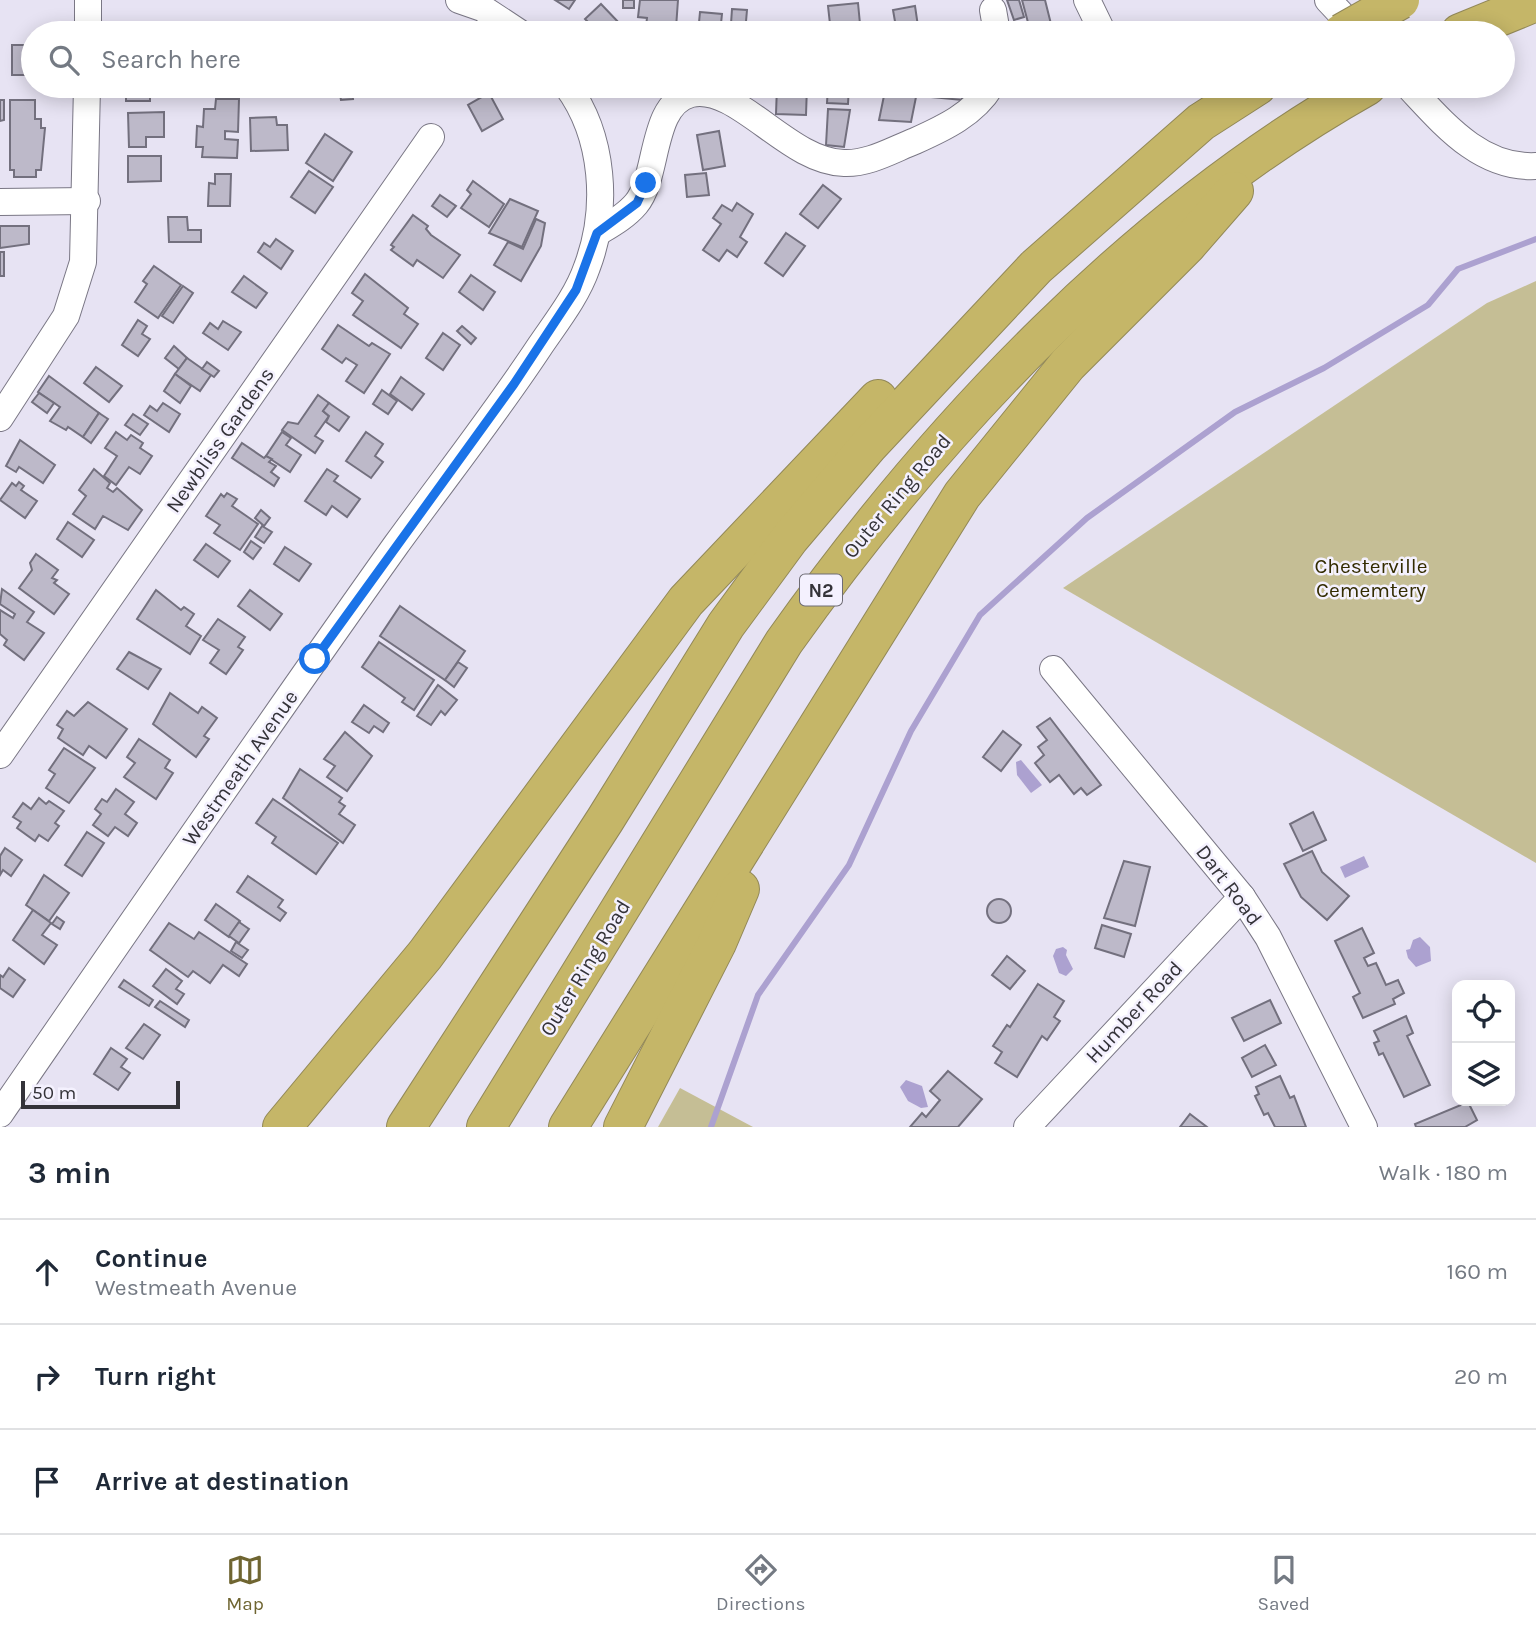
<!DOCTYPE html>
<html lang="en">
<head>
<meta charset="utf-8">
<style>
  :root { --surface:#fff; --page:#f6f6f7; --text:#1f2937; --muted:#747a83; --line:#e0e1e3; --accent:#6f6531 }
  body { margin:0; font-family:Karla,sans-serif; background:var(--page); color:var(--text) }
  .controls { position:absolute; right:21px; bottom:21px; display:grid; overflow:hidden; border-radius:14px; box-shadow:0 4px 18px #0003 }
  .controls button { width:63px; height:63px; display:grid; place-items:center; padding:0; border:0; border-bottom:2px solid var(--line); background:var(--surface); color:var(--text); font:35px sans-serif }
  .scale { position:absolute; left:21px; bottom:18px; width:159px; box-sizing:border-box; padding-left:7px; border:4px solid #343339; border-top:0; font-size:19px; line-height:24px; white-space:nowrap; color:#343339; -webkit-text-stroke:5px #f4f1fe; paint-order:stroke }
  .stop { position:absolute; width:21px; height:21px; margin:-16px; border:5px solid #1a73e8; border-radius:50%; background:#fff }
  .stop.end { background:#1a73e8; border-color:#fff; box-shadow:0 2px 7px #0008 }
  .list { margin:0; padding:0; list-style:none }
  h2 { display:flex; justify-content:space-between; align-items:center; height:91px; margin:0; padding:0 28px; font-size:30px }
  h2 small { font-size:23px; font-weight:400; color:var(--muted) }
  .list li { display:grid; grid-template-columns:46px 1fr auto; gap:21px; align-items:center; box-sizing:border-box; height:105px; padding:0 28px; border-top:2px solid var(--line) }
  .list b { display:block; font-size:26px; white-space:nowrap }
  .list p { margin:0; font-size:23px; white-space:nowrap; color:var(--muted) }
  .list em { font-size:23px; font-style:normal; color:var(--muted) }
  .icon { flex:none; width:38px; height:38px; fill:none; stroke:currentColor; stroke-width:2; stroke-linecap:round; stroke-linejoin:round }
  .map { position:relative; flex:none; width:1536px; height:1127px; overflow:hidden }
  .search { position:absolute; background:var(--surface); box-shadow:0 4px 18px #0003; left:21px; right:21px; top:21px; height:77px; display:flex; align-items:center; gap:18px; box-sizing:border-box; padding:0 24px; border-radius:38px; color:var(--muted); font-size:26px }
  .sheet { height:406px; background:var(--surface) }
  nav { display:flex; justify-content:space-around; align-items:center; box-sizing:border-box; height:98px; border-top:2px solid var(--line); background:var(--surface); font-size:19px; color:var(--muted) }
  nav a { display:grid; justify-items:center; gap:4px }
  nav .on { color:var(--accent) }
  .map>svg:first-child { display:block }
</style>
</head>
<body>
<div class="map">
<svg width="1536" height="1127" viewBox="0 0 1536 1127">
  <rect width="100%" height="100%" fill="#e7e3f3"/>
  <g fill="#c5be95">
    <polygon points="1536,281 1536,863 1063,588 1487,303"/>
    <polygon points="680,1088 753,1127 658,1127"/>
  </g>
  <g fill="#aca1d0">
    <polygon points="1021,760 1042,785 1031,793 1017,775 1016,762"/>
    <polygon points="1364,856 1369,867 1345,878 1340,867"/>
    <polygon points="1420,937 1430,947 1431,961 1416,967 1408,958 1406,950 1410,949 1413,940"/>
    <polygon points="1063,947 1067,950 1066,955 1073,969 1066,976 1059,973 1053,956 1056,949"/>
    <polygon points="906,1080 922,1086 928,1107 921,1108 908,1101 900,1087"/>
  </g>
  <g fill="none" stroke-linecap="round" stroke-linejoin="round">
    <polyline stroke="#aca1d0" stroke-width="6" points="711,1127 758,995 849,865 911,731 980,615 1087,518 1235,412 1324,368 1428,305 1458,269 1536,239"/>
  </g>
  <g fill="#bdb9c9" stroke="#73707e" stroke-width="2">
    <polygon points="555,0 575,0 569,9"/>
    <rect x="623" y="0" width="11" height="8"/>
    <polygon points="640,0 678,0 676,28 646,26 647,18 638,17"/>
    <polygon points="1007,0 1019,0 1024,17 1014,20"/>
    <polygon points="1022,0 1045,0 1051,24 1030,30"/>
    <polygon points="858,3 860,24 852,24 853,33 831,33 828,6"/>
    <polygon points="601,4 621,25 612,33 599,33 585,19"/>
    <polygon points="915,6 919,33 897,33 893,10"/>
    <polygon points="732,9 747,10 745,33 722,33 723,23 731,24"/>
    <polygon points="700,12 722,14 720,33 698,33"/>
    <polygon points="1056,23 1059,33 1028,33 1027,32"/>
    <polygon points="12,45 33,45 32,75 12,75"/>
    <polygon points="338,86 358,86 358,88 338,89"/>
    <polygon points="777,86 807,86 806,115 776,114"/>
    <polygon points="828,86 849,86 848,104 827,103"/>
    <polygon points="886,86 917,92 911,122 879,120"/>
    <polygon points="933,86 963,86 962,100 932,97"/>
    <polygon points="150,89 150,101 126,101 126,90"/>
    <polygon points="352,89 353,99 341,100 339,90"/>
    <polygon points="489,93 503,119 482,131 468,105"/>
    <polygon points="216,99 239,99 238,132 225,131 225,139 238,140 237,158 202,157 203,147 196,147 197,126 203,127 204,109 215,109"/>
    <polygon points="0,100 4,100 4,120 0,121"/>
    <polygon points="10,100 35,100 35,119 41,119 41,128 45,128 41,170 36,170 36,177 14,177 14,170 10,170"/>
    <polygon points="828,109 850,110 844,147 826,145"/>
    <polygon points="164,112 164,137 146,137 146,147 129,147 128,113"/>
    <polygon points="276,117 277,125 287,125 288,150 251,151 250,118"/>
    <polygon points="719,131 725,166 703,170 697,135"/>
    <polygon points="325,134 352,152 333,181 306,163"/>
    <polygon points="128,156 161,156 161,181 128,182"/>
    <polygon points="309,171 333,187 315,213 291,197"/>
    <polygon points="706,173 709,195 687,197 685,175"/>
    <polygon points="215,174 231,174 230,206 208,206 209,183 215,184"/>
    <polygon points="473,181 504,204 489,227 461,208 471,194 467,190"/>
    <polygon points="823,185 841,199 818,228 800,214"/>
    <polygon points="440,195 456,206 447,217 432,206"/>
    <polygon points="510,199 538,211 522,247 489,233"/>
    <polygon points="737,203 753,214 740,237 747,242 737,257 727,250 719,261 703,250 721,224 713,218 722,205 732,211"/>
    <polygon points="413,215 428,226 426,229 431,235 460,255 443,278 417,260 413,266 391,250 394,247 391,245"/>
    <polygon points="168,217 187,217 188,230 201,230 201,242 169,242"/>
    <polygon points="536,219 545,223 541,246 521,281 494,265 508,242 523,249"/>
    <polygon points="0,226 29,226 29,244 0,248"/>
    <polygon points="786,233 805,246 783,276 765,263"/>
    <polygon points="276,239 293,251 281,269 258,252 264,243 270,247"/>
    <rect x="0" y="252" width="4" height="24"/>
    <polygon points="154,266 181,285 158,318 135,302 147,284 143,281"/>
    <polygon points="365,274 408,308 404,314 418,324 401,348 353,315 363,301 352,293"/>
    <polygon points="471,275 495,292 483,310 459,292"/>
    <polygon points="244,276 267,293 256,308 232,292"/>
    <polygon points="183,286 193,293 173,323 162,316"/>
    <polygon points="138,320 147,326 142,334 150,339 138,356 122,345"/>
    <polygon points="223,321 241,332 228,350 203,333 210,323 218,329"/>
    <polygon points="338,325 369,346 372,343 390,354 364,393 346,381 357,365 346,358 342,363 322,349"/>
    <polygon points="462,326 476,338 471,344 457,331"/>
    <polygon points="443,333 460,345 443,370 426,358"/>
    <polygon points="174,346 187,358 179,369 165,358"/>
    <polygon points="187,358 211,375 200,391 175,374"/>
    <polygon points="207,362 219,371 214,377 202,369"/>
    <polygon points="96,367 122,386 109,402 84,383"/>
    <polygon points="175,374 191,386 180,403 164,391"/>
    <polygon points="49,376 99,413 83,437 68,427 66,430 50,421 60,407 38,392"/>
    <polygon points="401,377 424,394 412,410 390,394"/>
    <polygon points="382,390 397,401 388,414 373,404"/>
    <polygon points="39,393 54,403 47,413 32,402"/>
    <polygon points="318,395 329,403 323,411 329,416 315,436 323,441 315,453 282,430 288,422 298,424"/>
    <polygon points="163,403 180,414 169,432 144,415 150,406 157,411"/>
    <polygon points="329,403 349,417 339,431 326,422 329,416 323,411"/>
    <polygon points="99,413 108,419 91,443 83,437"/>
    <polygon points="133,414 148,424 140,435 125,425"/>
    <polygon points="116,432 127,440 131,435 143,443 140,448 152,456 140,474 129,467 116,485 104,476 117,456 105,448"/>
    <polygon points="282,432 291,438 286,445 301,455 290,472 266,456"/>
    <polygon points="366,432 383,444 375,456 383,462 371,478 346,461"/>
    <polygon points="20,440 55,465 43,483 19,467 16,472 6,466"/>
    <polygon points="242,443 264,458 266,456 272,459 269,462 276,466 271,472 279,478 274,486 232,458"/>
    <polygon points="94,469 110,483 107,488 113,492 117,488 142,510 128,530 103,516 95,529 73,514 86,496 79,490"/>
    <polygon points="327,469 338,476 334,481 360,499 347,517 332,506 326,515 305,501"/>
    <polygon points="19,482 24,486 21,490 37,501 25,518 0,500 12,483 16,486"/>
    <polygon points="227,493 237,499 232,506 258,524 240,550 214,533 220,525 206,516 221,494 224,497"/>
    <polygon points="261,510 270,518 264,526 255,518"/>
    <polygon points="68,522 94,540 82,557 57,539"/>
    <polygon points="262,526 272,532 264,543 255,537"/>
    <polygon points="251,541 261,548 253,559 244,552"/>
    <polygon points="206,544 230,561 218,577 194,560"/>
    <polygon points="285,547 311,564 299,581 274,564"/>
    <polygon points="36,554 58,570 52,578 57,580 54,583 69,594 54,614 19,588 32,570 30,563"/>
    <polygon points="2,589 34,612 27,622 44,633 24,660 4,645 7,640 0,634 0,610 13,618 15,614 0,604"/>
    <polygon points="156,590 181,610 184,607 194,614 186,626 201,636 190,654 137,619"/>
    <polygon points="250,590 282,614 270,630 238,606"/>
    <polygon points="400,606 465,651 445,680 380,636"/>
    <polygon points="218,619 245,637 238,647 243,650 226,674 210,663 219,650 203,640"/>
    <polygon points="379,642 434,680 414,710 402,702 405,698 362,667"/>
    <polygon points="129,652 161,669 148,689 117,669"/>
    <polygon points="458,662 467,668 454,687 445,680"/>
    <polygon points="438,685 457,700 445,715 441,711 431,725 417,716"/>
    <polygon points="170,693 198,713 202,707 217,718 204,736 209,739 196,757 153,724"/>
    <polygon points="88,702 127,729 106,758 89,746 83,755 58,738 63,729 57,725 67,711 74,716"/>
    <polygon points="364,705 389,723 383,732 374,726 369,733 352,722"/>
    <polygon points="1050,718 1101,785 1087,795 1081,788 1074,794 1059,775 1050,782 1035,763 1044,755 1038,747 1047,740 1037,727"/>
    <polygon points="1003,731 1021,745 1001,771 983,757"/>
    <polygon points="345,732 372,756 347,791 327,777 335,766 324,759"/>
    <polygon points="139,739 170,760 165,768 173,773 156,799 124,777 135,763 127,757"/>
    <polygon points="64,748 95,768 69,803 46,788 55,774 49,770"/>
    <polygon points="300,769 342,798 339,802 345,806 339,814 355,825 343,843 283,798"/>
    <polygon points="116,789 134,802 125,814 137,823 128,836 115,827 108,836 93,825 101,814 95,809 102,799 107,802"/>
    <polygon points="39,798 46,804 49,801 64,811 55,823 59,826 48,841 39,835 35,841 17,828 21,822 13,817 23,803 31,809"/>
    <polygon points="273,799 338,843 316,874 272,843 276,837 256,823"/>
    <polygon points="1313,812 1326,840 1303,851 1290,824"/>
    <polygon points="87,832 104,843 82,876 65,865"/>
    <polygon points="5,848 22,860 11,876 3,870 0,875 0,856"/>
    <polygon points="1312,851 1322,872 1349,896 1327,920 1301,897 1284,864"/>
    <polygon points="1124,861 1150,867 1135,926 1104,918"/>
    <polygon points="44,875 69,893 49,921 26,905"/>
    <polygon points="248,876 283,900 278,907 286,913 280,921 237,892"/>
    <circle cx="999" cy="911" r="12"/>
    <polygon points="216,904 240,921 229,937 205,920"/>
    <polygon points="33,910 51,923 42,935 57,945 44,964 13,940"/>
    <polygon points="57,917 64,922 60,929 52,924"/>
    <polygon points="239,922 249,929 239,943 229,936"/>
    <polygon points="169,923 194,939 199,932 247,964 239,976 223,965 210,983 193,971 188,977 150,950"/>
    <polygon points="1102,925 1131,934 1124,957 1095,948"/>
    <polygon points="1362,928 1374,953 1364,958 1368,966 1376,963 1386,985 1398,980 1404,993 1393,999 1395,1004 1363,1018 1353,997 1360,993 1335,941"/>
    <polygon points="236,942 248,950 242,958 231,951"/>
    <polygon points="1007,956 1025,971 1010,989 992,975"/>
    <polygon points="9,968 25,980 13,997 0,988 0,975 3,977"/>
    <polygon points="166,969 182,981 176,989 184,994 177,1004 153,986"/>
    <polygon points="124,980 153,1000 149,1006 119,987"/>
    <polygon points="1038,984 1064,1001 1054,1017 1060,1021 1047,1040 1042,1036 1017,1077 995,1063 1002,1052 993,1046 1007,1025 1010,1027"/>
    <polygon points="1270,1000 1281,1023 1244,1041 1232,1018"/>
    <polygon points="160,1001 189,1020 185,1027 155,1007"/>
    <polygon points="1406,1016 1413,1033 1407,1036 1430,1085 1404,1097 1383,1053 1379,1055 1374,1043 1379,1041 1374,1031"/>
    <polygon points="144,1024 160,1035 143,1059 126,1048"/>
    <polygon points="1265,1045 1276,1065 1252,1077 1242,1058"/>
    <polygon points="111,1048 127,1059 121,1067 130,1073 118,1090 94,1074"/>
    <polygon points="948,1071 982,1099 958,1127 910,1127 922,1113 926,1117 940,1100 930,1091"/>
    <polygon points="1280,1076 1290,1098 1294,1096 1306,1127 1275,1127 1268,1113 1264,1115 1255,1096 1259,1094 1256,1087"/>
    <polygon points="1468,1102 1477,1120 1465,1127 1416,1127 1415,1124"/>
    <polygon points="1190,1114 1207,1127 1180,1127"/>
  </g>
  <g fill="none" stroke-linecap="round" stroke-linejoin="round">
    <defs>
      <g id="minor">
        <polyline points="459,0 482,8 520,33"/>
        <polyline points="1087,0 1103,33"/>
        <polyline points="1328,0 1359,33"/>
        <polyline points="993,10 997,33"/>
        <polyline points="88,33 88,0"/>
        <path d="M1408,86C1443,123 1480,169 1536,166"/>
        <polyline points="0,202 87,201"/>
        <path d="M597,233C610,225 625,217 636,204C659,177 650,104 691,94C737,83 788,162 844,163C869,164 892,150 915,141C944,128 974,114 991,86"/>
        <polyline points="0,418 66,316 83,262 87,86"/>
        <polyline points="1053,669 1242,897 1268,937 1364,1127"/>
        <polyline points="0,755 431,137"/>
        <path d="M0,1114C131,924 262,733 396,545C444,479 495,414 540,346C557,321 577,296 587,267C609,209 604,136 567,86"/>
        <polyline points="1027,1127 1242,897"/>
      </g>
      <g id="highway">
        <polyline points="1460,33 1536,2"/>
        <polyline points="282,1127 425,955 686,601 878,399"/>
        <polyline points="406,1127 605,820 726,625 790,538 869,445 1036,267 1201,122 1257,86"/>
        <path d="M486,1127L784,642C936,428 1136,216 1367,86"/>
        <polyline points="568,1127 962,495 1068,364 1187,245 1234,191"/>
        <polyline points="623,1127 717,943 740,889"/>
      </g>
    </defs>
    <use href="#minor" stroke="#7a7785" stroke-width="28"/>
    <use href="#highway" stroke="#928858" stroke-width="40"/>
    <use href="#minor" stroke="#fff" stroke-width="26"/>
    <use href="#highway" stroke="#c5b668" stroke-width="38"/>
    <defs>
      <polyline id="highway-bridge" points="1342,33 1400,0"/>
    </defs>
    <use href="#highway-bridge" stroke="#928858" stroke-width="40" stroke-linecap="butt"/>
    <use href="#highway-bridge" stroke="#c5b668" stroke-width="38"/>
  </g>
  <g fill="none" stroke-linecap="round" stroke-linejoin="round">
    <polyline stroke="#1a73e8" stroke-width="9" points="315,659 514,384 576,290 597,233 637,203 646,183"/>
  </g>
  <g text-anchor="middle" stroke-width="5" stroke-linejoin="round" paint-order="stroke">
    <rect fill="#f4f1fe" stroke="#6e6c74" stroke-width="2" x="800" y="574.5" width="42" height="31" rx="5"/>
    <g font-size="19" font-weight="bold" fill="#343339">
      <text x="821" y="597">N2</text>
    </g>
    <g font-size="21" fill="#343339" stroke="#f4f1fe">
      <text transform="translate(220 440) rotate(-55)" y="7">Newbliss Gardens</text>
      <text transform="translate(897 496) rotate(-50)" y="7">Outer Ring Road</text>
      <text transform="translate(240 768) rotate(-55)" y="7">Westmeath Avenue</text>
      <text transform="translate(1229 885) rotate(53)" y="7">Dart Road</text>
      <text transform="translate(585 968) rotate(-59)" y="7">Outer Ring Road</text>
      <text transform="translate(1134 1012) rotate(-47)" y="7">Humber Road</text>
    </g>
    <g font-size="21" fill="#332c01" stroke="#f4f1fe">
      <text x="1371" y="573">Chesterville<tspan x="1371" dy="24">Cememtery</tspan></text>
    </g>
  </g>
</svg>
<div class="controls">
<button><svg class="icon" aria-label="locate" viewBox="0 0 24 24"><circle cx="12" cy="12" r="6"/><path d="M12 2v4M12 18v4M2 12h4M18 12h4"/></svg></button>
<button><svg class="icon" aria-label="layers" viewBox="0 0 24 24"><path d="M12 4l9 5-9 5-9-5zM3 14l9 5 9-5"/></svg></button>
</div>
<div class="scale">50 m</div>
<div class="stop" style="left:315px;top:659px"></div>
<div class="stop end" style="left:646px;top:183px"></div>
<div class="search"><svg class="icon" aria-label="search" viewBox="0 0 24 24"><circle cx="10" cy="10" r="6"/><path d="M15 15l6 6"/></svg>Search here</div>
</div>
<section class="sheet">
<h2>3 min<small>Walk · 180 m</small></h2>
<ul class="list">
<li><svg class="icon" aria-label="ahead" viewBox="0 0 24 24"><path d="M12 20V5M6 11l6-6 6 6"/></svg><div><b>Continue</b><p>Westmeath Avenue</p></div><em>160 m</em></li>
<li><svg class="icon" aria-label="right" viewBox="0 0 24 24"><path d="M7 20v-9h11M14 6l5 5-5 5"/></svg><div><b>Turn right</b></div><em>20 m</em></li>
<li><svg class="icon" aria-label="arrive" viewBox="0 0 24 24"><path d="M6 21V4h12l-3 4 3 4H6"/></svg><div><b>Arrive at destination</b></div></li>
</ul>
</section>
<nav>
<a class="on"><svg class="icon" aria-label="map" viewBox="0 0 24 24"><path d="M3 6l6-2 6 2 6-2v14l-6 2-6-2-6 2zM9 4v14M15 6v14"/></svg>Map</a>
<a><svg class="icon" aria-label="directions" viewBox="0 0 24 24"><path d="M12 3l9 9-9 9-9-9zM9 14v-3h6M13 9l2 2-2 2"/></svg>Directions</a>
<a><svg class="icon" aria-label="saved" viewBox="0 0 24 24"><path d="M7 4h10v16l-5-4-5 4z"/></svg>Saved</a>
</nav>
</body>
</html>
